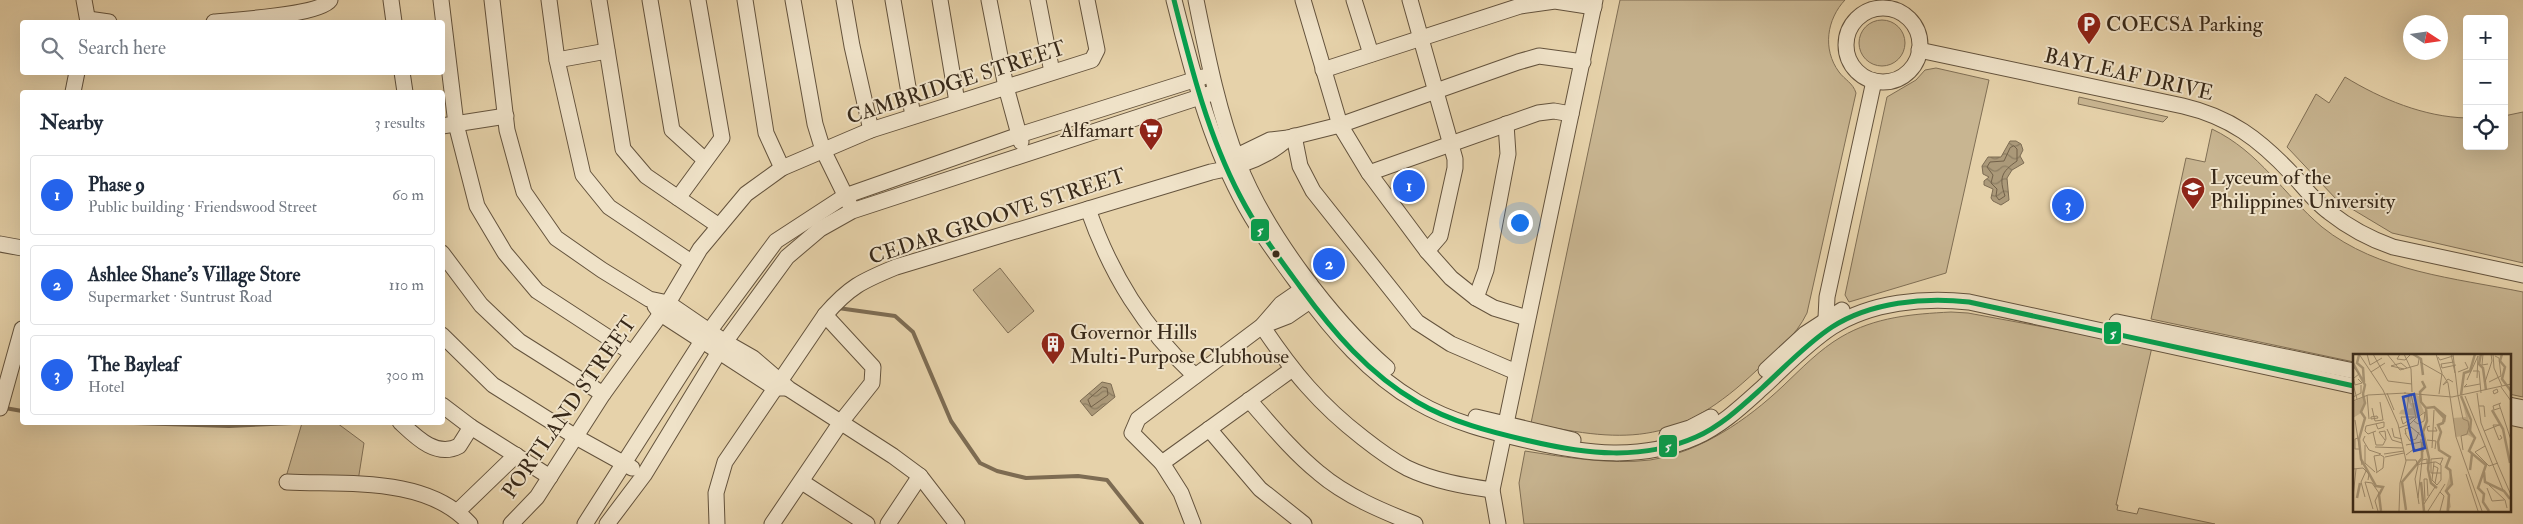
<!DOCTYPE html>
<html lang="en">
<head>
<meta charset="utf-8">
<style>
  :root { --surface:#fff; --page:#f6f6f7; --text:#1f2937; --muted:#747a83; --line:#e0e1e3; --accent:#2563eb }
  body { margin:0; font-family:"IM FELL Double Pica",serif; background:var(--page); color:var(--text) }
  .controls { position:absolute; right:15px; top:15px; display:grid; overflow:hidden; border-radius:5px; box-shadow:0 5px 20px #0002 }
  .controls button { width:45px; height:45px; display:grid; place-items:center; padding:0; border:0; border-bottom:1px solid var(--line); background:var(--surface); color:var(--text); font:25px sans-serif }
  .compass { position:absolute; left:2403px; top:15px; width:45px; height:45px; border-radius:50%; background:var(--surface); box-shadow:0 5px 20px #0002; rotate:102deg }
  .you { position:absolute; left:1519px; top:222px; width:18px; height:18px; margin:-12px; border:4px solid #fff; border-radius:50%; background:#1a73e8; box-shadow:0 0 0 8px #1a73e833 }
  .badge { display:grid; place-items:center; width:32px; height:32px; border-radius:50%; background:var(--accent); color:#fff; font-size:16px; font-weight:700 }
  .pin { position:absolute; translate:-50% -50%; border:2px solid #fff; box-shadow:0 1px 5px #0006 }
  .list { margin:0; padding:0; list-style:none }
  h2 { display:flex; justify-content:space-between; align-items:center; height:65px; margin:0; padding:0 20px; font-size:21px }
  h2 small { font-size:16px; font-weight:400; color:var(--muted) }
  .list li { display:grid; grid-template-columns:32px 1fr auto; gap:15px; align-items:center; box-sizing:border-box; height:80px; margin:0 10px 10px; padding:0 10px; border:1px solid var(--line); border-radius:5px }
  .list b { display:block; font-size:19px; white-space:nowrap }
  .list p { margin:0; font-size:16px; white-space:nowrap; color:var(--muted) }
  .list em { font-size:16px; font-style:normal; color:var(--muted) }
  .icon { flex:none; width:28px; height:28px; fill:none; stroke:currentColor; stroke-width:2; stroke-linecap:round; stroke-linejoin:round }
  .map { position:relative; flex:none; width:2523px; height:524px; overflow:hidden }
  .search { position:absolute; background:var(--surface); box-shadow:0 5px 20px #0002; left:20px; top:20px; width:425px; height:55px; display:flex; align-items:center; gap:12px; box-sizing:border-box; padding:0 18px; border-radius:5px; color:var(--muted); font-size:19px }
  .panel { position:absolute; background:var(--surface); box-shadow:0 5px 20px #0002; left:20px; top:90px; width:425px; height:335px; border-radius:5px }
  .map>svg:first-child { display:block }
</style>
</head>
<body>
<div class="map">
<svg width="2523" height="524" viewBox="0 0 2523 524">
  <defs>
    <pattern id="water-waves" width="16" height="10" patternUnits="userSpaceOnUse" patternTransform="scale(1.25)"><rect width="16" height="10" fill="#ab9979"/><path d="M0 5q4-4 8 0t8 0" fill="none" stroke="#8c7d62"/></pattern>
  </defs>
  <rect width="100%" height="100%" fill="#e6d2aa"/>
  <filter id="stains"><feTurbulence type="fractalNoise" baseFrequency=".004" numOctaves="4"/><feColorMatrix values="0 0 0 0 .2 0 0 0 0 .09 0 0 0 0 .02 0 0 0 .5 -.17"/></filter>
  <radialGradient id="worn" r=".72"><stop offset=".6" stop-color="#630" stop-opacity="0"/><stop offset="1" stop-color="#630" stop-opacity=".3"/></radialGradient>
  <g fill="#c8b591" stroke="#806f55">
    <path d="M1620,0H1845C1827,19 1822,49 1839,72C1845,80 1853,83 1856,93L1807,313C1796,336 1776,352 1757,370C1680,443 1631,445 1531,423Z"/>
    <circle cx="1882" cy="43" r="23"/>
    <polygon points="1936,68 1989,80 1946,273 1849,302 1845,295 1887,97 1916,80 1925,70"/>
    <path d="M2345,77C2381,99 2424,117 2467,118V146H2504V116L2523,112V263L2392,233L2337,200L2287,147L2316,94L2329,103Z"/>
    <polygon points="2079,97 2168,117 2163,122 2078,104"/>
    <path d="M2212,129C2260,152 2283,194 2322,227C2378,272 2455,278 2523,292V397L2509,394V355H2354V362L2151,319L2186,158L2205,162Z"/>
    <polygon points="1000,268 1034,311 1008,333 973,290"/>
    <path d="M1951,312L1968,313L2152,347L2116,505H2118L2117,510L2137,514L2139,508L2215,524H1524L1519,483L1525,451C1564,457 1611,465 1650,460C1701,452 1747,420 1783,386C1802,368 1819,350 1841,337C1875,317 1912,314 1951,312Z"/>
    <polygon points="302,423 337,423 364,443 358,481 286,477"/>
  </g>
  <g fill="url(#water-waves)" stroke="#7d6c53">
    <polygon points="2010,141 2016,141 2021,144 2023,150 2020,156 2024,163 2012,170 2007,178 2009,200 2001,205 1993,201 1991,198 1993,189 1984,185 1984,181 1989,177 1983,174 1982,166 1988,157 2001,157"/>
    <polygon points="1102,382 1111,384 1115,397 1092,416 1080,401"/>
  </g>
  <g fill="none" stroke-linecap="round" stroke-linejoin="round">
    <g stroke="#726149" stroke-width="1">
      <path d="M2014,146L2017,149V161C2001,172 1999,178 2005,196L1999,200L1996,196L1997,189L1991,183L1993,175L1987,167L1990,162L2004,161L2010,148Z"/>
      <polygon points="1103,387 1107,388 1108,395 1091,407 1088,400"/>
    </g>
    <g stroke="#7d6c53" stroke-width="4">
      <polyline points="838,308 895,316 913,332 951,421 980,463 997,471 1026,478 1078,476 1107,480 1142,524"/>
      <polyline points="5,408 22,411"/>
      <polyline points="102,422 229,426 293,423"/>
    </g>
    <defs>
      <g id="minor">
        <polyline points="84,0 88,22"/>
        <polyline points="391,0 394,22"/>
        <polyline points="441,0 456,124 477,206 505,253 537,291 632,353"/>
        <polyline points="492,0 507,130 524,192 556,238 602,270 649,299 668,303 725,342 753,358 789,389 893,456 920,476 957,524"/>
        <polyline points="549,0 557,60 583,175 609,207 691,262"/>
        <polyline points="599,0 623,149 646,176 719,226"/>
        <polyline points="650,0 672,130 705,160"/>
        <polyline points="745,0 766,133 782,168"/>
        <polyline points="793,0 815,124 823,150 850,205"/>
        <polyline points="844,0 852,46 871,130"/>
        <polyline points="893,0 913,116"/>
        <polyline points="940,0 957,102"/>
        <polyline points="989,0 1006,87 1021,142"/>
        <polyline points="1038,0 1052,72"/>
        <path d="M1174,0C1191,67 1208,135 1240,196C1257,229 1279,258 1301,288C1333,332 1369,374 1417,402C1451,422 1491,432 1530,441C1585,454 1642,461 1696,437C1721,426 1742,406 1762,388C1784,368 1806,344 1832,327C1871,302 1924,297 1969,302L2354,386"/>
        <path d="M1196,0C1207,54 1218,111 1238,162C1265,232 1331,319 1387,368"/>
        <polyline points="1303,0 1340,125 1369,173 1427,251 1451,278 1476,298 1494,308 1527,318"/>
        <polyline points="1354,0 1371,54"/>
        <polyline points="1410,0 1455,159 1455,168 1440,236 1427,251"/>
        <circle cx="1883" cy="45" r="37"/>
        <polyline points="88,19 109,22"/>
        <path d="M214,22C235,20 320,15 330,0"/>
        <path d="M1919,50L2183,106C2230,117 2259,139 2292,174C2304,187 2315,202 2329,212C2348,227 2370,239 2393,247L2523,275"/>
        <polyline points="557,60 607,51"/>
        <polyline points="1323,70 1520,6 1555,1 1594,7"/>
        <polyline points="402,72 405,92"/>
        <polyline points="73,92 77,72"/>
        <polyline points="442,126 506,116"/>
        <polyline points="1294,136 1300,166 1313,191 1417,322 1451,344 1516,372"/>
        <polyline points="1237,156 1270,140 1288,138 1340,125 1518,62 1539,56 1583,62"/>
        <polyline points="1369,173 1538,113 1554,111 1571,114"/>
        <polyline points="678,198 722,138 698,0"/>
        <path d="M1088,209C1111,275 1144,328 1195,376"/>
        <polyline points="0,244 22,248"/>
        <polyline points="442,253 481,305 519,341 603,394"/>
        <polyline points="1476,298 1486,270 1508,154 1506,124"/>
        <polyline points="655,306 661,314 775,388 786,388"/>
        <polyline points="2117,322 2354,371"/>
        <polyline points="1265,325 1288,316 1317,296"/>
        <polyline points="1830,325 1826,318 1827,297 1874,81"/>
        <path d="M1262,326C1293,372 1319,404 1363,438C1377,449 1392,460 1407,468C1434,481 1464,486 1492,490"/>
        <polyline points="442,335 493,385 576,437 632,468"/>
        <polyline points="1766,370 1805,334 1842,310"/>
        <path d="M1249,400C1271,425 1293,452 1319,473C1346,496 1382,511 1415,524"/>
        <polyline points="442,405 471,427 550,477"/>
        <polyline points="2509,405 2523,408"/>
        <polyline points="0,408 22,329"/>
        <polyline points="1476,417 1573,440"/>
        <polyline points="2509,417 2523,420"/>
        <path d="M400,422C416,437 436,458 459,446L471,427"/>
        <polyline points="1209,429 1260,489 1304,524"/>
        <polyline points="1667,435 1690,428 1711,417"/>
        <polyline points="1162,463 1291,370"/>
        <path d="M287,482C347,485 426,476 470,524"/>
        <polyline points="802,482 867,524"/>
        <polyline points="458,511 516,455"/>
        <polyline points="511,524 537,497 603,394 665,308 700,249 746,194 782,168 871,130 1092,60 1097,50 1087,0"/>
        <polyline points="585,524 702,341 776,241 845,196 1019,135 1203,77"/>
        <polyline points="607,524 644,475 725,342 787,257 820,229 852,211 1209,94"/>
        <path d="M717,524L716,493L725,462L825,315C849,287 862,281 896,267L1211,172C1239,167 1268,157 1288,138"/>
        <polyline points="772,524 841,422 872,383 873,367 825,315"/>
        <polyline points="888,524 920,476"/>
        <polyline points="1193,524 1181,493 1162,463 1132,433 1138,419 1262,326 1281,304 1310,284"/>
        <polyline points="1498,524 1492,490 1595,0"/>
      </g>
    </defs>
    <use href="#minor" stroke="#64533d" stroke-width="17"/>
    <use href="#minor" stroke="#efe2c8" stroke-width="15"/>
    <defs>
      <path id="bus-1" d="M1174,0C1191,67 1208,135 1240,196C1257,229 1279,258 1301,288C1333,332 1369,374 1417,402C1451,422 1491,432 1530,441C1585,454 1642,461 1696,437C1721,426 1742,406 1762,388C1784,368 1806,344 1832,327C1871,302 1924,297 1969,302L2354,386"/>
    </defs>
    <use href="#bus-1" stroke="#efe2c8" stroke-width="9"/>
    <use href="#bus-1" stroke="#03a04e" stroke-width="5"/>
  </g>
  <defs>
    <symbol id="parking-pin" viewBox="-11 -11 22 30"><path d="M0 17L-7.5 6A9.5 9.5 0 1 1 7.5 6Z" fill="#8f2418" stroke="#efe2c8"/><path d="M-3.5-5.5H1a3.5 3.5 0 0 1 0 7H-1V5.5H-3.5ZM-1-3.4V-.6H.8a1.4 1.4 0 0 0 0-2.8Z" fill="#fff"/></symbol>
    <symbol id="supermarket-pin" viewBox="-11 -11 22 30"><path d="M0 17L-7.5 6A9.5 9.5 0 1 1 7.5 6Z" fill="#8f2418" stroke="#efe2c8"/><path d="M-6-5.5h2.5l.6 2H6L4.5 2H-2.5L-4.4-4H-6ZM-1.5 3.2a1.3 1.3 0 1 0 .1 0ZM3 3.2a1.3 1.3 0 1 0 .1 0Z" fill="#fff"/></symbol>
    <symbol id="university-pin" viewBox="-11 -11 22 30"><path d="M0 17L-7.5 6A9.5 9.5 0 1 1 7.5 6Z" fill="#8f2418" stroke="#efe2c8"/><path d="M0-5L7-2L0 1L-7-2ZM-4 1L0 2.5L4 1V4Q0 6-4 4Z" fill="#fff"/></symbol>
    <symbol id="building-pin" viewBox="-11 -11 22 30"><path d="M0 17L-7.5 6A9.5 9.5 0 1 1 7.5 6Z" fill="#8f2418" stroke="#efe2c8"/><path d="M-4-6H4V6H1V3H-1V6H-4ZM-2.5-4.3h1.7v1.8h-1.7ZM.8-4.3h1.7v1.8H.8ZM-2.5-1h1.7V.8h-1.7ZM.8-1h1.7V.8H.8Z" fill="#fff"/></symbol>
  </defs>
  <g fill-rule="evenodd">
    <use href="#parking-pin" x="2075" y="10" width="28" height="38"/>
    <use href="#supermarket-pin" x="1137" y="116" width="28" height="38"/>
    <use href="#university-pin" x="2179" y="175" width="28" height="38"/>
    <use href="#building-pin" x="1039" y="330" width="28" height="38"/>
  </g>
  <circle fill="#382919" stroke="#efe2c8" stroke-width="2" cx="1276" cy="254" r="4.5"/>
  <g text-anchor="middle" stroke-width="4" stroke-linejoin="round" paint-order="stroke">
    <g font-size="21" fill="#382919" stroke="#efe2c8" text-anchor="start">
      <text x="2106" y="31">COECSA Parking</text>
      <text x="1134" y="137" text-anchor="end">Alfamart</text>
      <text x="2210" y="184">Lyceum of the<tspan x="2210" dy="24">Philippines University</tspan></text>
      <text x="1070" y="339">Governor Hills<tspan x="1070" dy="24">Multi-Purpose Clubhouse</tspan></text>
    </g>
    <g font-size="21" fill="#382919" stroke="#efe2c8">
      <text transform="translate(2129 74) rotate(13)" y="7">BAYLEAF DRIVE</text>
      <text transform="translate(956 82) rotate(-18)" y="7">CAMBRIDGE STREET</text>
      <text transform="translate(997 216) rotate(-18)" y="7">CEDAR GROOVE STREET</text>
      <text transform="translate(569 407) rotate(-55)" y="7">PORTLAND STREET</text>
    </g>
  </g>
  <g transform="translate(2353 354)">
    <rect width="158" height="158" fill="#e6d2aa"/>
    <path d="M58,40V49H62V40L69,44L67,48L71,58L65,62L46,60L48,56L59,54L52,42ZM11,43L12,48L8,59L0,64V48Z" fill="#c8b591"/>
    <path d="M109,46L112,49L120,84L115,81L103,83L100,64L113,63ZM95,108V114L99,116L97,122L100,129L95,136L98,153L93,157L95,141L92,137L98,117L93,114Z" fill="#c8b591"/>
    <path fill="none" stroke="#ab9979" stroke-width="2.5" d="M60,0L68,5L70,21M128,0L126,10L130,14L133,36M149,0L147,7L152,13L149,25L158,37M6,1L4,9L10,14L11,28M0,9L12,31L10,40L12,49L8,58L12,64L6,85L8,105L23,132L30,133L26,141L28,157M69,27L72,33L67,38L68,48L73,54L81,53L91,64L90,69L85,71L88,78L85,88L86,96L97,103L93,113L97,116L99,130L93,137L96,141L95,157M108,41L111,19L117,17L122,0M108,42L118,66L117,77L122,84L116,97L133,111L125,134L131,140L130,148L136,157M81,53L92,62L91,68M73,54L74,67L70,78L76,104L75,115L78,129L84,134M139,56L150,75L157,109M117,116L119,100M131,118L132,128L151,137L157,145M68,128L71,157M4,144L7,129M53,156L49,128L69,104V88"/>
    <path fill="none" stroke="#a08e70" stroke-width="1" d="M6,0L30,36L45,70L53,107L47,129L46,157M14,0L17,11L29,4M20,0L35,27L59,30M34,0L47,16L65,11L66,5M47,0L44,5L52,6L57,1M51,0L58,15M83,0L89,19L86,40M98,0L102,19M100,0L105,42M130,0L129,11L135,10M140,0L141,14L149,32M85,3L87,6L100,2M67,8L90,21L95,29L103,83L129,157M101,8L88,10L89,14L103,11M0,12L6,20L1,24M51,15L38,12L48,9L54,14M58,15L59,38M120,17H126L128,39M18,18L32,9M105,18L115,14L112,8M0,22L2,31L9,29L5,25M124,24L125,2M114,26L125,2M94,28L90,31L95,25L100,28M132,28L139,7L138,0M136,28L148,22L146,4L142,2M0,30L4,45M114,30L111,33L127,30M148,33L158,47M144,35L145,38L141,40L140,37ZM34,39L41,56M51,39L99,43L158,30M124,39L128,69L145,111M14,41L16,65M105,42L110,65L115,67L116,73L114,80L108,82L110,96M112,42L150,136M0,43L8,39V31M0,47L15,41L53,39M146,50L158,86M126,52H131L132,63M19,54L22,67L30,66L27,48M147,54L141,56L140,52L148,49M54,55L56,40M24,62L25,64L18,65V63ZM61,63L50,70L48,63H65L72,58M2,66L9,111M61,67L65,70L71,67L72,58M23,70L25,75L31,73V68L13,72L12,77L15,80L23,77M77,72L74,73L75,77H84L82,73M39,74L41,83L49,85M46,74L57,70L63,64L58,40M34,75L39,86L49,89M131,77L146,71M20,78L23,91H30L33,85L32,77L26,78L32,86M52,79L57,87L63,85L66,78M53,80L52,75L58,73L71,84L70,88M147,81L149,84L146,86L140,71H147M12,82L10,86L16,96L28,100M5,84L2,85V95H6M74,86L83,87L82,95M12,91V109L22,118M53,91L68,88V85M132,92L122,98L136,112L145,109M22,93L50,94M79,94L81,56M31,100L51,97M53,101L61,95L71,97M32,103L51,99M53,106H63L65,112L62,125L66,150M65,111L67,110L76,109L81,108H83L88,111V126L84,131L79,126L81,108M87,111L90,104L78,105V119H88M145,111L158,141M81,112L85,114L82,129M0,115L10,114L16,120L15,126M24,118L21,102L27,101M23,119L30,114L31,103L26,100M113,120L125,157M136,131L152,146L154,154M134,134L139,147L151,146M87,138L91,142L87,157M0,143L3,115M12,143L8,128L13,117M65,144L69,106L74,105V109M72,147L71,125H74L75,142M71,150L82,133M20,155L12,128L19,129L26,139L22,147L25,157M75,157L92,130"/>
    <path fill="#1d4ed8" fill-opacity="0.15" stroke="#1d4ed8" stroke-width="2.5" d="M61,40L72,94L61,97L50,43Z"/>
    <rect width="158" height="158" fill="none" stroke="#382919" stroke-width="2.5"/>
  </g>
  <g stroke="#efe2c8" stroke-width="2">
    <rect x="1250" y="218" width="20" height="24" rx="5" fill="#03a04e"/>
    <rect x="2103" y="321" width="19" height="24" rx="5" fill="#03a04e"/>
    <rect x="1658" y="434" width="20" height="24" rx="5" fill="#03a04e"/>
  </g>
  <g font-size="14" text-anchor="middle" font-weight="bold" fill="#fff">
    <text x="1260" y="235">5</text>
    <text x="2113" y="338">5</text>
    <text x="1668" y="451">5</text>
  </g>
  <rect width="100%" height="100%" filter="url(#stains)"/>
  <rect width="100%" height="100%" fill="url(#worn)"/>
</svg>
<div class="controls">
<button>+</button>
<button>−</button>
<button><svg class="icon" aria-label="locate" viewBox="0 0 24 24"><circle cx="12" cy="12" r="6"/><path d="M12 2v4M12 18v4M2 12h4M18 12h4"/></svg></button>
</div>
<svg class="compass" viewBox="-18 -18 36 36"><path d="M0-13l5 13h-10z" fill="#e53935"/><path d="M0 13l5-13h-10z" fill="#747a83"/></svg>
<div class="you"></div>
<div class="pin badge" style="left:1409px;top:186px">1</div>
<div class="pin badge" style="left:1329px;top:264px">2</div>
<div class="pin badge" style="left:2068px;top:205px">3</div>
<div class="search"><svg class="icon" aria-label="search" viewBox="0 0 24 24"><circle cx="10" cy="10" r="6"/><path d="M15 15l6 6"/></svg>Search here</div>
<section class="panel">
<h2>Nearby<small>3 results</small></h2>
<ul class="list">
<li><span class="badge">1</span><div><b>Phase 9</b><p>Public building · Friendswood Street</p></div><em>60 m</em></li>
<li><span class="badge">2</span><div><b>Ashlee Shane's Village Store</b><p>Supermarket · Suntrust Road</p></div><em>110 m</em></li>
<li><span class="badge">3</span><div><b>The Bayleaf</b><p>Hotel</p></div><em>300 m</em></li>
</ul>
</section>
</div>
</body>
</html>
